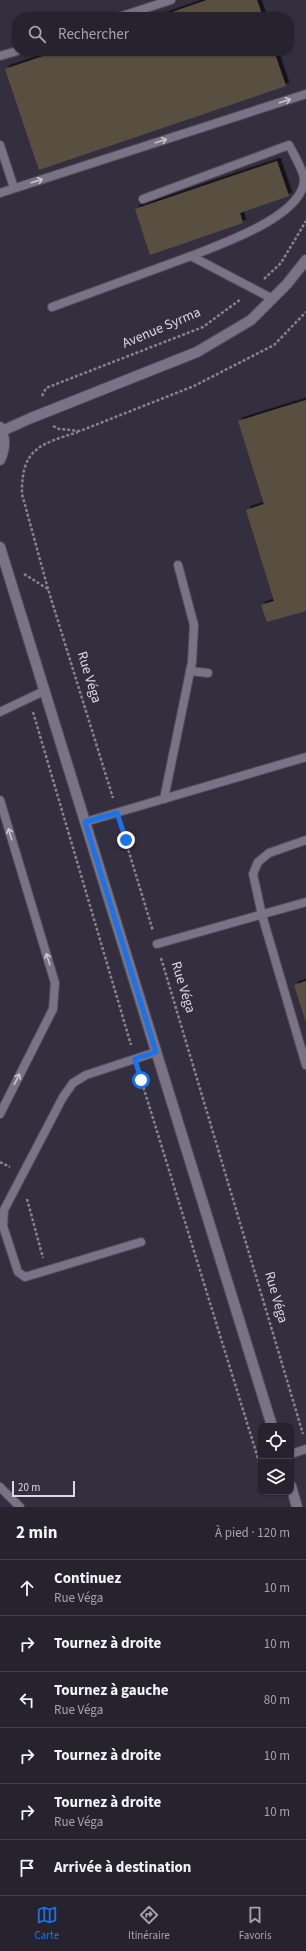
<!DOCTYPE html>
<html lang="fr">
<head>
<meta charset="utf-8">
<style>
  :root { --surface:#27232e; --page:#332f3a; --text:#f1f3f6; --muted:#a4a4aa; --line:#43404a; --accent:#1a73e8 }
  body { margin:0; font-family:"Source Sans 3",sans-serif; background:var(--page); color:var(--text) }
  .controls { position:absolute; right:12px; bottom:12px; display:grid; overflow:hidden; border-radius:8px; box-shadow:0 1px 3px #0004 }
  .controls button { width:36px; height:36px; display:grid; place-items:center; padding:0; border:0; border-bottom:1px solid var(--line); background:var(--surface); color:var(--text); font:20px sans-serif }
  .scale { position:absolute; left:12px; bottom:10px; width:63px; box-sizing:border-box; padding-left:4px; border:2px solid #dcd9e3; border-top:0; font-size:11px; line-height:14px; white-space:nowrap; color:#dcd9e3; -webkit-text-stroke:3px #342f3e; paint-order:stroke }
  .stop { position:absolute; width:12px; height:12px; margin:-9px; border:3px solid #1a73e8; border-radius:50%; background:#fff }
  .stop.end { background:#1a73e8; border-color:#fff; box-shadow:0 1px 4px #0008 }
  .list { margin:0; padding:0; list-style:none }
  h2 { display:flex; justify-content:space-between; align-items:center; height:52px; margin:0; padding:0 16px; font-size:17px }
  h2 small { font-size:13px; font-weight:400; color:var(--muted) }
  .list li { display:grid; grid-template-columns:26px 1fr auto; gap:12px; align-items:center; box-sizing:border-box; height:56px; padding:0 16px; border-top:1px solid var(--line) }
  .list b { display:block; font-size:15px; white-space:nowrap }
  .list p { margin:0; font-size:13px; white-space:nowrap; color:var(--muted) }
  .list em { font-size:13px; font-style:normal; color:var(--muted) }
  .icon { flex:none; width:22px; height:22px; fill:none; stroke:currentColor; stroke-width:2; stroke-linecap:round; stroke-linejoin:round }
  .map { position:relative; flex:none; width:306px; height:1507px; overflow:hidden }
  .search { position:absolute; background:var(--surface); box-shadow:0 1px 3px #0004; left:12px; right:12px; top:12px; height:44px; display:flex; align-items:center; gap:10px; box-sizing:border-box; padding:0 14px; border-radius:16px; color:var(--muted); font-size:15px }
  .sheet { height:388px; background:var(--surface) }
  nav { display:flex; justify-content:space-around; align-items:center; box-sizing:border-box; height:56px; border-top:1px solid var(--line); background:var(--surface); font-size:11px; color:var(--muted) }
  nav a { display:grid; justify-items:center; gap:2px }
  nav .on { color:var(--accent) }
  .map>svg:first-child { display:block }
</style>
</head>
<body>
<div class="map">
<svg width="306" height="1507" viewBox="0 0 306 1507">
  <defs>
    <filter id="shadow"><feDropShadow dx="3.5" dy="-3.5" stdDeviation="0" flood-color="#0009"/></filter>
  </defs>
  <rect width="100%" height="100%" fill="#342f3e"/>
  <g fill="#594f40" filter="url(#shadow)">
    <polygon points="207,0 257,0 263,17 158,17"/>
    <polygon points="58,51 274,51 286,86 39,170 5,69"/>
    <polygon points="277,161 289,196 240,213 243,223 150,255 135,209"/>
    <polygon points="306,400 306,611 267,622 261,605 274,601 246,510 264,504 238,421"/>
    <polygon points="306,981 306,1022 294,985"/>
  </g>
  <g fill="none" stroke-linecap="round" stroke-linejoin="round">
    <defs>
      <g id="service">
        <polyline points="119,17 171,0"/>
        <polyline points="0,56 17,51"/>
        <polyline points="0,145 14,188"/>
        <polyline points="0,193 306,94"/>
        <path d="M143,199L289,145C294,155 302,168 304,178C306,216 218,245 191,256"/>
        <polyline points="52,307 191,256 273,299"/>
        <polyline points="190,671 208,673"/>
        <polyline points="0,712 44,691"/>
        <polyline points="164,799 192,662 194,625 178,565"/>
        <polyline points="0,800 55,983 53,1009 0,1114"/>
        <polyline points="85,822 306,757"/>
        <polyline points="306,840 269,853 258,862 253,874 262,915 306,1065"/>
        <polyline points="157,944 306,902"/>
        <polyline points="141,1242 25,1277 18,1272 3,1226 4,1210 63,1097 73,1083 86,1075 156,1052"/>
        <polyline points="291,1454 306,1449"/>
        <polyline points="0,1487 20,1507"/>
      </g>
      <g id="minor">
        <path d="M0,427C6,438 5,449 0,460"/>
        <polyline points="2,431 31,418 197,352 251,320 287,284 306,260"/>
        <polyline points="0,547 272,1426"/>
        <polyline points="291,1486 297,1507"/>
      </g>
    </defs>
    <use href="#service" stroke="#524d59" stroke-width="10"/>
    <use href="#minor" stroke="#524d59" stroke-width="12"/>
    <g stroke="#86828f" stroke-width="2.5" stroke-dasharray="3 2" stroke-linecap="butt">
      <polyline points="264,279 281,263 306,221"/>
      <polyline points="42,396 46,388 203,327 241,299"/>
      <polyline points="53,426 59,429 80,431 194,386 274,345 306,312"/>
      <polyline points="24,574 48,589 113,798"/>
      <path d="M48,589L22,494C21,448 41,444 78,432"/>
      <polyline points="33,712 131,1045"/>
      <polyline points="121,826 153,931"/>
      <polyline points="161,958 303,1434"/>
      <polyline points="139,1073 261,1468"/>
      <polyline points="0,1162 10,1167"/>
      <polyline points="27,1199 43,1258"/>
    </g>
    <use href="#service" stroke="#797385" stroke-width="8"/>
    <use href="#minor" stroke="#797385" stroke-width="10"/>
  </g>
  <defs><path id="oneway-shaft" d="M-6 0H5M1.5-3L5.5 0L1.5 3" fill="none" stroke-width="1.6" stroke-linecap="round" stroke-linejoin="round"/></defs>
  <g stroke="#c8c5d0">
    <use href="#oneway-shaft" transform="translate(285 101) rotate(-18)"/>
    <use href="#oneway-shaft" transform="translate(161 141) rotate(-18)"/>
    <use href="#oneway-shaft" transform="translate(37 181) rotate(-18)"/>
    <use href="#oneway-shaft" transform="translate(10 834) rotate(-107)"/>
    <use href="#oneway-shaft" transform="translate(48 959) rotate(-108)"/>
    <use href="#oneway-shaft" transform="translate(17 1079) rotate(-63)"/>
  </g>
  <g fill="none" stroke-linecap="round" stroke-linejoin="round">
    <polyline stroke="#1a73e8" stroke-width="5" points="126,840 117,813 85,822 156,1052 135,1059 141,1080"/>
  </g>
  <g text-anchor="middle" stroke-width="4" stroke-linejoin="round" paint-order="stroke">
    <g font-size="14" fill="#dcd9e3" stroke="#342f3e">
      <text transform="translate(161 327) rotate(-23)" y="5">Avenue Syrma</text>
      <text transform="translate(90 677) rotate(73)" y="5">Rue Véga</text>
      <text transform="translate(184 987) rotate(73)" y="5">Rue Véga</text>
      <text transform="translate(277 1297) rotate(74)" y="5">Rue Véga</text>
    </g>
  </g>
</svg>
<div class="controls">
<button><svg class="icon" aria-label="locate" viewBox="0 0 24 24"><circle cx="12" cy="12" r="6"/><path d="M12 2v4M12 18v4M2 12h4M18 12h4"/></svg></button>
<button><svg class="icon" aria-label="layers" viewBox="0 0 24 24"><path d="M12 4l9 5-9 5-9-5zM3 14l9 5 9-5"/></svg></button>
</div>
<div class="scale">20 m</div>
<div class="stop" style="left:141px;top:1080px"></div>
<div class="stop end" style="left:126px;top:840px"></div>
<div class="search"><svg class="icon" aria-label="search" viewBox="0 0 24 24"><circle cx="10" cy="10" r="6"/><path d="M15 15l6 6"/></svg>Rechercher</div>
</div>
<section class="sheet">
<h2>2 min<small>À pied · 120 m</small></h2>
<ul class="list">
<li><svg class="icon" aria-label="ahead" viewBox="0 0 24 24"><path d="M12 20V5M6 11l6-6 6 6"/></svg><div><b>Continuez</b><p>Rue Véga</p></div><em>10 m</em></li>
<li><svg class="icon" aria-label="right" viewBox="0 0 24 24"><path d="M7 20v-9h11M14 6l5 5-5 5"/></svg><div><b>Tournez à droite</b></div><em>10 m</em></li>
<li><svg class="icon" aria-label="left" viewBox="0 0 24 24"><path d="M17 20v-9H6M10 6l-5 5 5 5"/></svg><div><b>Tournez à gauche</b><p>Rue Véga</p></div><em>80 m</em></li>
<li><svg class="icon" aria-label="right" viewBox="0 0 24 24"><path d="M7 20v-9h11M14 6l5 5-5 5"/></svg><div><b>Tournez à droite</b></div><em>10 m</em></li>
<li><svg class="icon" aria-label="right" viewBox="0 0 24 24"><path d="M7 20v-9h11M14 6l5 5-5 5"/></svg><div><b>Tournez à droite</b><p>Rue Véga</p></div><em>10 m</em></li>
<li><svg class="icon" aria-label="arrive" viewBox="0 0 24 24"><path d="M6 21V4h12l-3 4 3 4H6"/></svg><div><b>Arrivée à destination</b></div></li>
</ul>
</section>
<nav>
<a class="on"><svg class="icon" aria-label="map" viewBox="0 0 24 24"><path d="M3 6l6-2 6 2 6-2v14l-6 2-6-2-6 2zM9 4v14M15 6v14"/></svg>Carte</a>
<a><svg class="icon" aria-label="directions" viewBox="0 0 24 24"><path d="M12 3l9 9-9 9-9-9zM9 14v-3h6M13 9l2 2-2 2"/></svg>Itinéraire</a>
<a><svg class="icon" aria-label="saved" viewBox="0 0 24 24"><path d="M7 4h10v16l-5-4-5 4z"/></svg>Favoris</a>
</nav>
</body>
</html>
